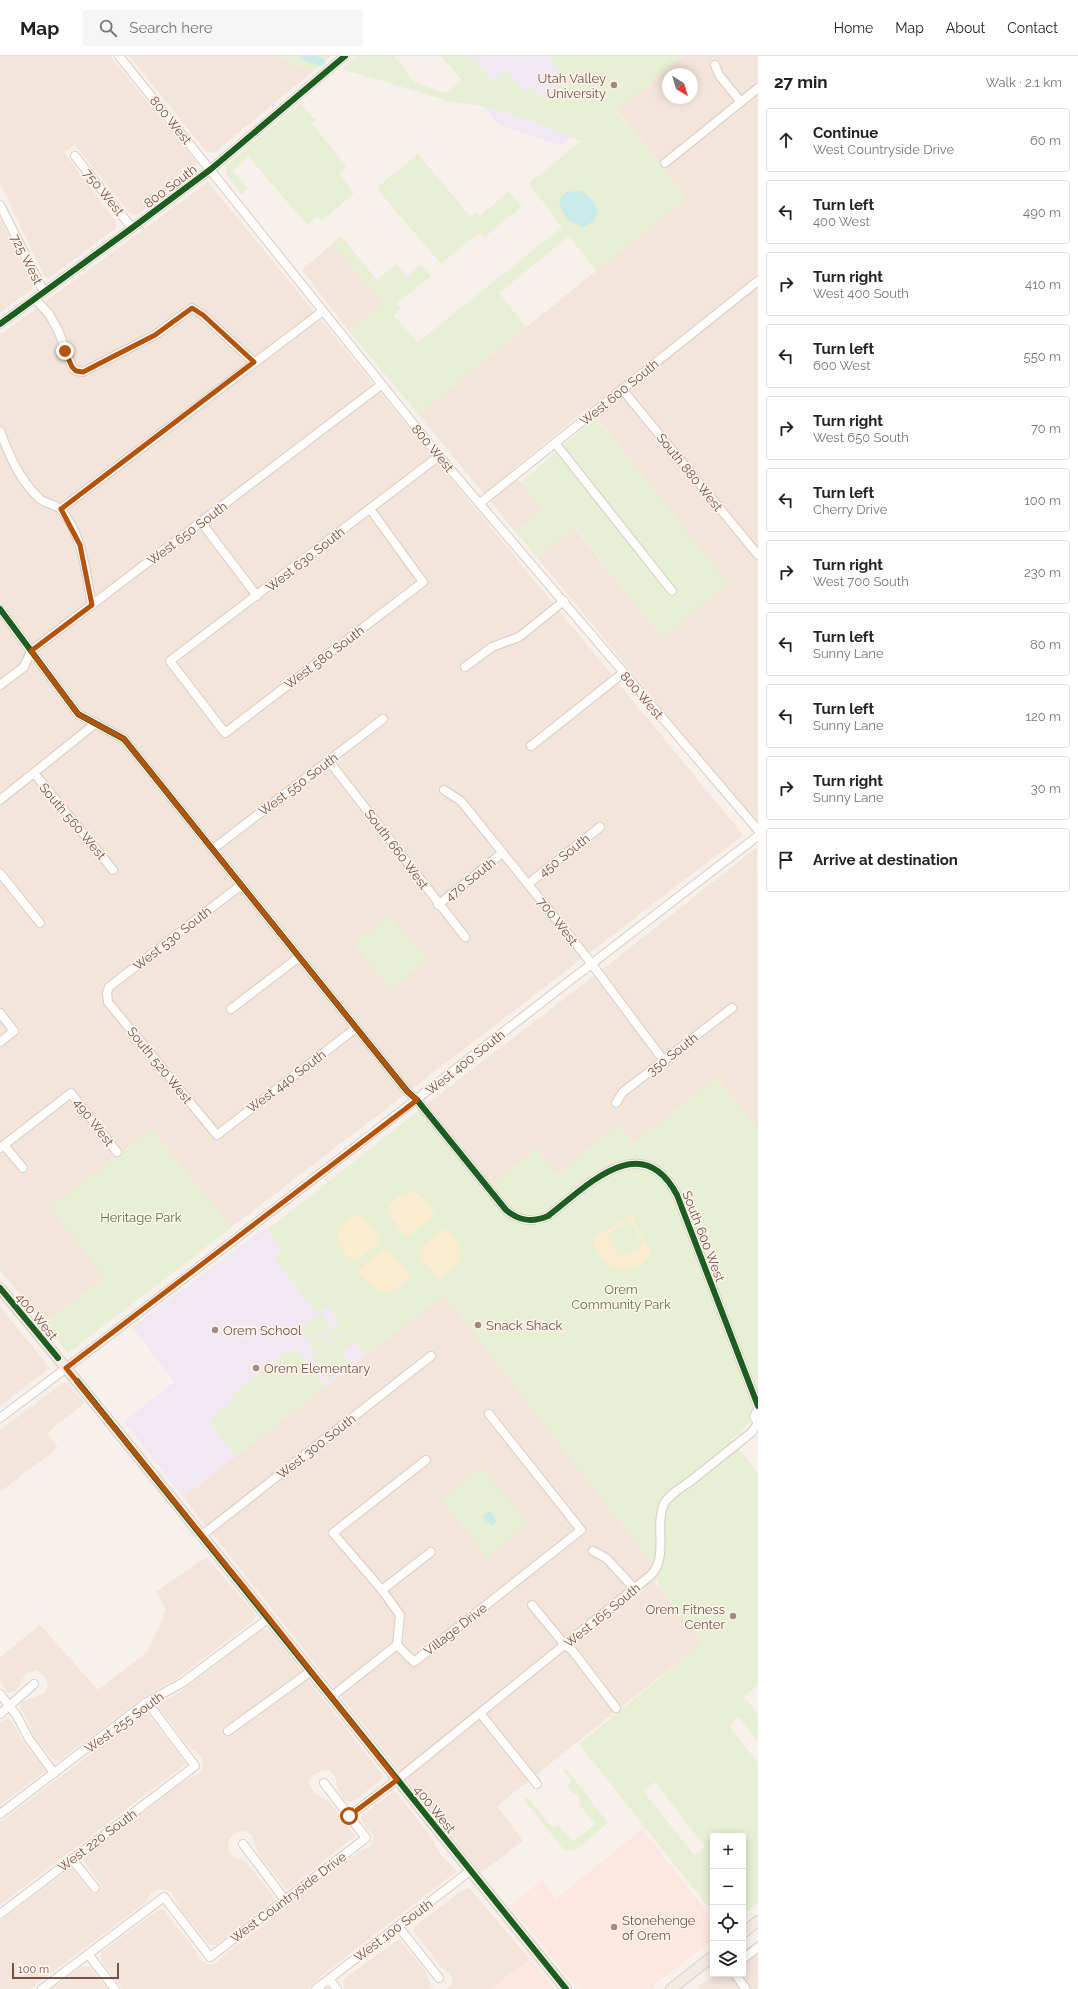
<!DOCTYPE html>
<html lang="en">
<head>
<meta charset="utf-8">
<style>
  :root { --surface:#fff; --page:#f6f6f6; --text:#222; --muted:#767676; --line:#e0e0e0 }
  body { margin:0; font-family:Raleway,sans-serif; background:var(--page); color:var(--text) }
  .controls { position:absolute; right:12px; bottom:12px; display:grid; overflow:hidden; border-radius:4px; box-shadow:0 2px 10px #0003 }
  .controls button { width:36px; height:36px; display:grid; place-items:center; padding:0; border:0; border-bottom:1px solid var(--line); background:var(--surface); color:var(--text); font:20px sans-serif }
  .compass { position:absolute; left:662px; top:12px; width:36px; height:36px; border-radius:50%; background:var(--surface); box-shadow:0 2px 10px #0003; rotate:142deg }
  .scale { position:absolute; left:12px; bottom:10px; width:107px; box-sizing:border-box; padding-left:4px; border:2px solid #785248; border-top:0; font-size:11px; line-height:14px; white-space:nowrap; color:#785248; -webkit-text-stroke:3px #fff5ec; paint-order:stroke }
  .stop { position:absolute; width:12px; height:12px; margin:-9px; border:3px solid #b45309; border-radius:50%; background:#fff }
  .stop.end { background:#b45309; border-color:#fff; box-shadow:0 1px 4px #0008 }
  .list { margin:0; padding:0; list-style:none }
  h2 { display:flex; justify-content:space-between; align-items:center; height:52px; margin:0; padding:0 16px; font-size:17px }
  h2 small { font-size:13px; font-weight:400; color:var(--muted) }
  .list li { display:grid; grid-template-columns:26px 1fr auto; gap:12px; align-items:center; box-sizing:border-box; height:64px; margin:0 8px 8px; padding:0 8px; border:1px solid var(--line); border-radius:4px }
  .list b { display:block; font-size:15px; white-space:nowrap }
  .list p { margin:0; font-size:13px; white-space:nowrap; color:var(--muted) }
  .list em { font-size:13px; font-style:normal; color:var(--muted) }
  .icon { flex:none; width:22px; height:22px; fill:none; stroke:currentColor; stroke-width:2; stroke-linecap:round; stroke-linejoin:round }
  .map { position:relative; flex:none; width:758px; height:1933px; overflow:hidden }
  header { display:flex; align-items:center; gap:24px; box-sizing:border-box; height:56px; padding:0 20px; background:var(--surface); border-bottom:1px solid var(--line) }
  header strong { font-size:19px }
  nav { display:flex; gap:22px; margin-inline-start:auto; font-size:14px }
  .search { width:280px; height:36px; background:var(--page); display:flex; align-items:center; gap:10px; box-sizing:border-box; padding:0 14px; border-radius:4px; color:var(--muted); font-size:15px }
  main { display:flex }
  aside { flex:1; background:var(--surface) }
  .map>svg:first-child { display:block }
</style>
</head>
<body>
<header>
<strong>Map</strong>
<div class="search"><svg class="icon" aria-label="search" viewBox="0 0 24 24"><circle cx="10" cy="10" r="6"/><path d="M15 15l6 6"/></svg>Search here</div>
<nav><a>Home</a><a>Map</a><a>About</a><a>Contact</a></nav>
</header>
<main>
<div class="map">
<svg width="758" height="1933" viewBox="0 0 758 1933">
  <rect width="100%" height="100%" fill="#f8f1eb"/>
  <g fill="#f4e5da" fill-rule="evenodd">
    <polygon points="0,0 110,0 196,105 196,112 137,159 131,159 75,89 64,96 116,166 116,172 49,222 45,221 0,128"/>
    <polygon points="129,0 275,0 313,15 214,97 206,95"/>
    <path d="M683,0H758V765L755,767L537,501L574,471L662,582L728,528L589,351L511,415L543,453L515,475L418,358L687,142L617,54ZM668,18H692V42H668Z"/>
    <polygon points="208,126 743,779 232,1171 151,1073 105,1221 44,1268 0,1214 0,279"/>
    <polygon points="0,162 33,228 33,232 0,257"/>
    <polygon points="332,188 383,247 349,275 302,214"/>
    <polygon points="757,791 758,1074 717,1021 634,1086 619,1068 557,1118 537,1092 492,1128 427,1048 603,913"/>
    <polygon points="444,1239 654,1510 660,1521 654,1525 702,1587 497,1750 523,1785 481,1817 183,1441"/>
    <polygon points="0,1251 50,1312 0,1350"/>
    <polygon points="63,1327 68,1327 85,1347 47,1377 58,1392 0,1436 0,1374"/>
    <polygon points="206,1501 254,1556 255,1561 253,1565 176,1623 144,1641 56,1707 34,1681 25,1659 20,1653 21,1647 25,1644 44,1638 48,1630 45,1621 37,1614 26,1617 16,1635 10,1637 6,1635 0,1626 0,1601 40,1569 98,1634 147,1596 166,1554 156,1536"/>
    <polygon points="263,1573 268,1574 275,1581 382,1718 383,1722 354,1745 350,1746 344,1744 338,1734 335,1720 330,1715 322,1714 312,1720 309,1728 314,1738 329,1745 355,1780 290,1832 286,1833 258,1798 252,1779 245,1775 237,1776 229,1783 228,1793 234,1802 243,1804 248,1808 273,1840 274,1844 216,1889 210,1889 207,1886 180,1853 172,1836 164,1833 157,1834 151,1837 145,1847 30,1933 0,1933 0,1865 69,1813 73,1813 92,1838 102,1830 83,1805 84,1801 184,1725 200,1717 203,1709 202,1701 188,1690 158,1651 159,1648 181,1635"/>
    <polygon points="144,1658 148,1658 183,1703 185,1707 182,1711 0,1849 0,1766"/>
    <polygon points="7,1662 11,1664 23,1686 46,1715 0,1749 0,1666"/>
    <polygon points="393,1736 397,1737 428,1777 441,1799 457,1815 320,1921 308,1933 123,1933 101,1904 100,1899 103,1895 158,1854 163,1853 196,1895 200,1904 207,1908 215,1908 225,1898 358,1796 370,1791 374,1780 364,1769 361,1763 362,1759"/>
    <polygon points="469,1832 530,1903 491,1933 446,1933 451,1929 453,1923 450,1917 441,1911 414,1875 414,1871 461,1835"/>
    <polygon points="398,1884 401,1885 425,1914 432,1932 434,1933 344,1933 343,1926 345,1922"/>
    <polygon points="758,1885 758,1933 700,1933 698,1931 715,1918 743,1918 743,1896"/>
    <polygon points="86,1910 90,1910 107,1933 52,1933 81,1911"/>
  </g>
  <g fill="#fce7e1">
    <polygon points="642,1773 713,1864 713,1884 649,1933 578,1933 510,1850 542,1824 556,1843"/>
    <polygon points="530,1903 555,1933 491,1933"/>
  </g>
  <g fill="#f2e8f3">
    <polygon points="442,0 683,0 617,54 604,56 561,90 499,69"/>
    <polygon points="265,1172 366,1299 183,1441 124,1365 174,1326 132,1271"/>
  </g>
  <g fill="#e7efd4" fill-rule="evenodd">
    <polygon points="275,0 331,0 313,15"/>
    <polygon points="358,0 394,0 415,27 446,37 462,24 441,0 471,0 493,25 506,14 525,36 532,30 539,39 550,38 567,24 548,0 683,0 617,55 687,142 596,215 569,180 499,237 526,271 418,358 349,275 383,247 332,188 340,179 377,224 396,208 407,221 421,209 431,220 397,247 401,253 393,259 418,286 562,171 529,127 581,85 546,70 485,50 449,45 342,13"/>
    <polygon points="300,47 312,61 317,63 312,68 346,110 339,118 354,137 322,165 317,161 307,169 248,100 233,115 248,131 242,139 226,118 226,109"/>
    <polygon points="418,98 470,160 476,156 480,160 509,135 522,150 485,181 481,177 477,178 441,208 378,134 379,130"/>
    <polygon points="596,361 729,528 662,582 575,471 537,501 515,475 543,453 521,427"/>
    <polygon points="389,859 428,904 390,934 353,888"/>
    <path d="M717,1021L758,1074V1349L752,1351C752,1367 744,1375 731,1384L758,1417V1629L744,1640L758,1659V1686L739,1661L729,1670L758,1707V1846L743,1858V1780H713V1857L579,1688L702,1587L709,1596L659,1531L654,1510L444,1239L366,1299L355,1286L342,1296L350,1306L329,1323L312,1302L347,1275L346,1274L331,1285L325,1278L340,1266L327,1250L317,1258L274,1201L282,1194L267,1174L427,1048L492,1128L537,1092L557,1118L619,1068L634,1086ZM655,1726L705,1791L694,1799L643,1735Z"/>
    <polygon points="151,1073 232,1171 68,1297 45,1268 104,1221 50,1151"/>
    <polygon points="321,1257 331,1270 310,1286 300,1273"/>
    <polygon points="323,1279 329,1287 314,1298 308,1291"/>
    <polygon points="290,1294 297,1295 326,1330 235,1400 211,1368 212,1362 236,1343 232,1338"/>
    <polygon points="481,1410 528,1468 487,1501 441,1443"/>
    <polygon points="566,1713 608,1767 575,1794 565,1795 524,1744 527,1741 554,1773 558,1769 573,1786 595,1768 579,1748 581,1746 576,1737 574,1738 567,1730 572,1725 563,1714"/>
  </g>
  <g fill="#fcecd2" fill-rule="evenodd">
    <path d="M408,1136C422,1136 429,1148 435,1159L410,1179L403,1177L386,1155L395,1142Z"/>
    <path d="M361,1159L379,1181L378,1188L355,1206C350,1201 343,1196 340,1190C331,1174 346,1161 361,1159Z"/>
    <path d="M631,1159L634,1161V1167L652,1198C634,1225 596,1214 593,1182L625,1164L627,1160ZM626,1167L632,1168L642,1186L640,1191L623,1200L618,1199L608,1181L609,1177Z"/>
    <path d="M445,1172C469,1196 464,1205 439,1223L419,1199L421,1191Z"/>
    <polygon points="383,1194 390,1195 411,1221 390,1237 378,1235 356,1216"/>
  </g>
  <g fill="#caebea">
    <path d="M580,135L590,141L598,154L594,165L583,171C568,167 562,159 559,145L566,136Z"/>
    <polygon points="490,1455 497,1466 492,1470 484,1463 483,1459"/>
  </g>
  <g fill="none" stroke-linecap="round" stroke-linejoin="round">
    <polyline stroke="#caebea" stroke-width="8" points="304,0 321,6"/>
    <defs>
      <g id="minor">
        <polyline points="119,0 439,400 758,774"/>
        <polyline points="715,9 719,19 741,46"/>
        <polyline points="75,100 132,172"/>
        <polyline points="665,107 758,32"/>
        <polyline points="0,149 44,236"/>
        <polyline points="35,243 49,258 58,274 72,311 76,315 83,316 155,279 192,252 203,259 254,306"/>
        <polyline points="0,268 132,172 211,113 345,0"/>
        <polyline points="622,333 758,499"/>
        <path d="M0,375C9,399 20,425 40,443C46,448 56,448 61,454C83,479 86,518 92,549"/>
        <polyline points="555,387 672,535"/>
        <polyline points="480,447 758,225"/>
        <polyline points="61,453 323,255"/>
        <path d="M370,453L423,526L225,677L170,605C260,537 349,468 439,400"/>
        <polyline points="201,466 257,540"/>
        <path d="M0,553L78,658L124,683L407,1035L417,1044L506,1154C519,1165 532,1167 548,1160C586,1131 641,1071 677,1139L758,1350"/>
        <polyline points="465,611 492,591 519,581 564,545"/>
        <polyline points="0,629 24,611 31,595 381,329"/>
        <polyline points="531,690 623,617"/>
        <polyline points="329,705 465,881"/>
        <polyline points="34,717 113,814"/>
        <polyline points="444,734 461,745 585,899 664,1005"/>
        <polyline points="0,744 96,667"/>
        <polyline points="213,793 383,663"/>
        <polyline points="0,817 40,867"/>
        <polyline points="528,828 600,771"/>
        <polyline points="241,829 109,931 107,937 108,946 217,1079 356,972"/>
        <polyline points="438,849 502,797"/>
        <polyline points="231,953 299,901"/>
        <polyline points="0,957 14,975 0,986"/>
        <polyline points="616,1047 623,1036 732,952"/>
        <polyline points="4,1089 23,1112"/>
        <polyline points="0,1092 71,1037 117,1096"/>
        <polyline points="758,1353 754,1361 758,1367"/>
        <path d="M0,1362C255,1171 505,973 758,780"/>
        <polyline points="201,1480 431,1300"/>
        <polyline points="593,1495 606,1502 634,1532"/>
        <polyline points="382,1534 431,1496"/>
        <polyline points="532,1549 565,1589 572,1594 616,1652"/>
        <polyline points="397,1589 414,1606 581,1474 489,1358"/>
        <polyline points="397,1589 400,1559 382,1534 333,1477 426,1404"/>
        <polyline points="0,1638 17,1660 29,1683 54,1717"/>
        <polyline points="331,1641 397,1589"/>
        <polyline points="480,1657 537,1728"/>
        <polyline points="0,1658 34,1628"/>
        <polyline points="228,1675 311,1615"/>
        <polyline points="0,1758 147,1646 182,1627 269,1562"/>
        <path d="M349,1760L397,1724L651,1519C669,1499 654,1471 664,1448C669,1438 683,1431 692,1424C712,1408 732,1392 752,1376L758,1367"/>
        <polyline points="243,1788 285,1844"/>
        <polyline points="72,1803 95,1832"/>
        <polyline points="0,1858 195,1710 147,1646"/>
        <polyline points="398,1870 439,1922"/>
        <polyline points="88,1898 115,1933"/>
        <polyline points="743,1903 758,1891"/>
        <polyline points="735,1918 746,1933"/>
        <polyline points="329,1923 337,1933"/>
        <polyline points="42,1933 164,1841 210,1901 366,1782 324,1727"/>
        <polyline points="316,1933 470,1815"/>
      </g>
      <g id="major">
        <path d="M0,1232C192,1463 377,1700 566,1933"/>
        <polyline points="743,1877 758,1865"/>
        <polyline points="671,1933 713,1900"/>
      </g>
    </defs>
    <use href="#minor" stroke="#d6ccc7" stroke-width="10"/>
    <use href="#major" stroke="#dacec9" stroke-width="12"/>
    <use href="#minor" stroke="#fefdfc" stroke-width="8"/>
    <use href="#major" stroke="#f3ece5" stroke-width="10"/>
    <defs>
      <g id="cycleway">
        <polyline points="0,268 132,172 211,113 345,0"/>
        <path d="M0,553L78,658L124,683L407,1035L417,1044L506,1154C519,1165 532,1167 548,1160C586,1131 641,1071 677,1139L758,1350"/>
        <polyline points="0,1232 58,1302"/>
        <polyline points="77,1325 566,1933"/>
      </g>
    </defs>
    <use href="#cycleway" stroke="#fff5ec" stroke-width="8"/>
    <use href="#cycleway" stroke="#1b5e20" stroke-width="6"/>
  </g>
  <g fill="none" stroke-linecap="round" stroke-linejoin="round">
    <polyline stroke="#b45309" stroke-width="5" points="65,295 72,311 76,315 83,316 155,279 192,252 203,259 254,306 61,453 80,489 92,549 31,595 78,658 124,683 407,1035 417,1044 66,1312 269,1562 397,1724 349,1760"/>
  </g>
  <g fill="#a58a81" stroke="#fff5ec" stroke-width="1.5">
    <circle cx="614" cy="29" r="4"/>
    <circle cx="478" cy="1269" r="4"/>
    <circle cx="215" cy="1274" r="4"/>
    <circle cx="256" cy="1312" r="4"/>
    <circle cx="733" cy="1560" r="4"/>
    <circle cx="614" cy="1871" r="4"/>
  </g>
  <g text-anchor="middle" stroke-width="3" stroke-linejoin="round" paint-order="stroke">
    <g font-size="13" fill="#785248" stroke="#fff5ec" text-anchor="start">
      <text x="606" y="27" text-anchor="end">Utah Valley<tspan x="606" dy="15">University</tspan></text>
      <text x="486" y="1274">Snack Shack</text>
      <text x="223" y="1279">Orem School</text>
      <text x="264" y="1317">Orem Elementary</text>
      <text x="725" y="1558" text-anchor="end">Orem Fitness<tspan x="725" dy="15">Center</tspan></text>
      <text x="622" y="1869">Stonehenge<tspan x="622" dy="15">of Orem</tspan></text>
    </g>
    <g font-size="13" fill="#785248" stroke="#fff5ec">
      <text transform="translate(171 64) rotate(51)" y="5">800 West</text>
      <text transform="translate(170 130) rotate(-37)" y="5">800 South</text>
      <text transform="translate(104 136) rotate(51)" y="5">750 West</text>
      <text transform="translate(27 203) rotate(63)" y="5">725 West</text>
      <text transform="translate(619 336) rotate(-39)" y="5">West 600 South</text>
      <text transform="translate(433 392) rotate(50)" y="5">800 West</text>
      <text transform="translate(690 416) rotate(51)" y="5">South 880 West</text>
      <text transform="translate(187 477) rotate(-37)" y="5">West 650 South</text>
      <text transform="translate(305 503) rotate(-38)" y="5">West 630 South</text>
      <text transform="translate(324 601) rotate(-37)" y="5">West 580 South</text>
      <text transform="translate(642 639) rotate(49)" y="5">800 West</text>
      <text transform="translate(298 728) rotate(-37)" y="5">West 550 South</text>
      <text transform="translate(73 765) rotate(50)" y="5">South 560 West</text>
      <text transform="translate(397 793) rotate(53)" y="5">South 660 West</text>
      <text transform="translate(564 799) rotate(-38)" y="5">450 South</text>
      <text transform="translate(470 823) rotate(-39)" y="5">470 South</text>
      <text transform="translate(558 865) rotate(52)" y="5">700 West</text>
      <text transform="translate(172 882) rotate(-38)" y="5">West 530 South</text>
      <text transform="translate(672 998) rotate(-38)" y="5">350 South</text>
      <text transform="translate(465 1006) rotate(-38)" y="5">West 400 South</text>
      <text transform="translate(160 1009) rotate(51)" y="5">South 520 West</text>
      <text transform="translate(286 1025) rotate(-37)" y="5">West 440 South</text>
      <text transform="translate(94 1066) rotate(52)" y="5">490 West</text>
      <text transform="translate(704 1180) rotate(69)" y="5">South 600 West</text>
      <text transform="translate(37 1260) rotate(50)" y="5">400 West</text>
      <text transform="translate(316 1390) rotate(-38)" y="5">West 300 South</text>
      <text transform="translate(602 1559) rotate(-39)" y="5">West 165 South</text>
      <text transform="translate(455 1573) rotate(-38)" y="5">Village Drive</text>
      <text transform="translate(124 1666) rotate(-36)" y="5">West 255 South</text>
      <text transform="translate(435 1753) rotate(51)" y="5">400 West</text>
      <text transform="translate(97 1784) rotate(-37)" y="5">West 220 South</text>
      <text transform="translate(288 1841) rotate(-37)" y="5">West Countryside Drive</text>
      <text transform="translate(393 1874) rotate(-37)" y="5">West 100 South</text>
    </g>
    <g font-size="13" fill="#57793c" stroke="#fff5ec">
      <text x="141" y="1166">Heritage Park</text>
      <text x="621" y="1238">Orem<tspan x="621" dy="15">Community Park</tspan></text>
    </g>
  </g>
</svg>
<div class="controls">
<button>+</button>
<button>−</button>
<button><svg class="icon" aria-label="locate" viewBox="0 0 24 24"><circle cx="12" cy="12" r="6"/><path d="M12 2v4M12 18v4M2 12h4M18 12h4"/></svg></button>
<button><svg class="icon" aria-label="layers" viewBox="0 0 24 24"><path d="M12 4l9 5-9 5-9-5zM3 14l9 5 9-5"/></svg></button>
</div>
<svg class="compass" viewBox="-18 -18 36 36"><path d="M0-13l5 13h-10z" fill="#e53935"/><path d="M0 13l5-13h-10z" fill="#767676"/></svg>
<div class="scale">100 m</div>
<div class="stop" style="left:349px;top:1760px"></div>
<div class="stop end" style="left:65px;top:295px"></div>
</div>
<aside>
<h2>27 min<small>Walk · 2.1 km</small></h2>
<ul class="list">
<li><svg class="icon" aria-label="ahead" viewBox="0 0 24 24"><path d="M12 20V5M6 11l6-6 6 6"/></svg><div><b>Continue</b><p>West Countryside Drive</p></div><em>60 m</em></li>
<li><svg class="icon" aria-label="left" viewBox="0 0 24 24"><path d="M17 20v-9H6M10 6l-5 5 5 5"/></svg><div><b>Turn left</b><p>400 West</p></div><em>490 m</em></li>
<li><svg class="icon" aria-label="right" viewBox="0 0 24 24"><path d="M7 20v-9h11M14 6l5 5-5 5"/></svg><div><b>Turn right</b><p>West 400 South</p></div><em>410 m</em></li>
<li><svg class="icon" aria-label="left" viewBox="0 0 24 24"><path d="M17 20v-9H6M10 6l-5 5 5 5"/></svg><div><b>Turn left</b><p>600 West</p></div><em>550 m</em></li>
<li><svg class="icon" aria-label="right" viewBox="0 0 24 24"><path d="M7 20v-9h11M14 6l5 5-5 5"/></svg><div><b>Turn right</b><p>West 650 South</p></div><em>70 m</em></li>
<li><svg class="icon" aria-label="left" viewBox="0 0 24 24"><path d="M17 20v-9H6M10 6l-5 5 5 5"/></svg><div><b>Turn left</b><p>Cherry Drive</p></div><em>100 m</em></li>
<li><svg class="icon" aria-label="right" viewBox="0 0 24 24"><path d="M7 20v-9h11M14 6l5 5-5 5"/></svg><div><b>Turn right</b><p>West 700 South</p></div><em>230 m</em></li>
<li><svg class="icon" aria-label="left" viewBox="0 0 24 24"><path d="M17 20v-9H6M10 6l-5 5 5 5"/></svg><div><b>Turn left</b><p>Sunny Lane</p></div><em>80 m</em></li>
<li><svg class="icon" aria-label="left" viewBox="0 0 24 24"><path d="M17 20v-9H6M10 6l-5 5 5 5"/></svg><div><b>Turn left</b><p>Sunny Lane</p></div><em>120 m</em></li>
<li><svg class="icon" aria-label="right" viewBox="0 0 24 24"><path d="M7 20v-9h11M14 6l5 5-5 5"/></svg><div><b>Turn right</b><p>Sunny Lane</p></div><em>30 m</em></li>
<li><svg class="icon" aria-label="arrive" viewBox="0 0 24 24"><path d="M6 21V4h12l-3 4 3 4H6"/></svg><div><b>Arrive at destination</b></div></li>
</ul>
</aside>
</main>
</body>
</html>
